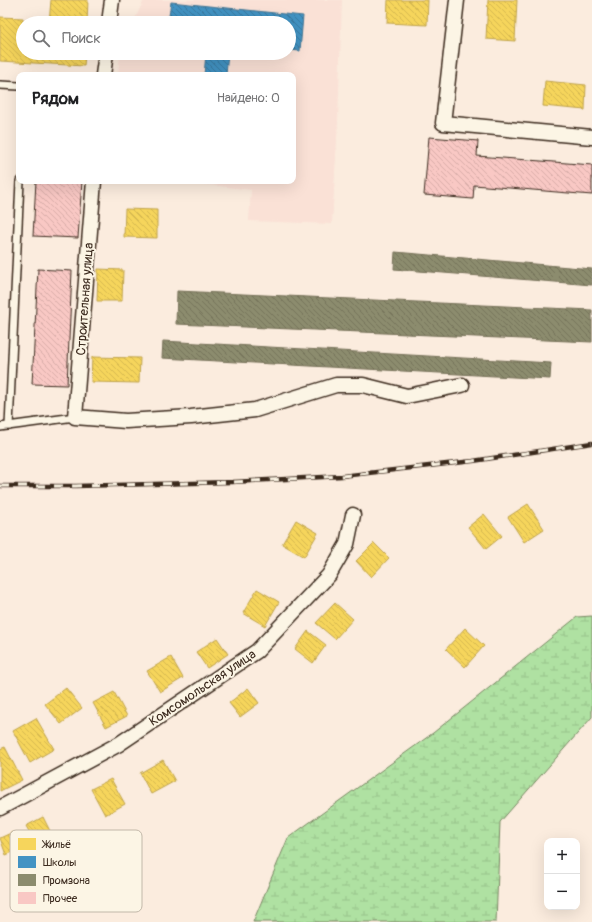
<!DOCTYPE html>
<html lang="ru">
<head>
<meta charset="utf-8">
<style>
  :root { --surface:#fff; --page:#f6f6f6; --text:#202124; --muted:#757577; --line:#e0e0e0 }
  body { margin:0; font-family:Pangolin,sans-serif; background:var(--page); color:var(--text) }
  .controls { position:absolute; right:12px; bottom:12px; display:grid; overflow:hidden; border-radius:8px; box-shadow:0 4px 16px #0002 }
  .controls button { width:36px; height:36px; display:grid; place-items:center; padding:0; border:0; border-bottom:1px solid var(--line); background:var(--surface); color:var(--text); font:20px sans-serif }
  .list { margin:0; padding:0; list-style:none }
  h2 { display:flex; justify-content:space-between; align-items:center; height:52px; margin:0; padding:0 16px; font-size:17px }
  h2 small { font-size:13px; font-weight:400; color:var(--muted) }
  .icon { flex:none; width:22px; height:22px; fill:none; stroke:currentColor; stroke-width:2; stroke-linecap:round; stroke-linejoin:round }
  .map { position:relative; flex:none; width:592px; height:922px; overflow:hidden }
  .search { position:absolute; background:var(--surface); box-shadow:0 4px 16px #0002; left:16px; top:16px; width:280px; height:44px; display:flex; align-items:center; gap:10px; box-sizing:border-box; padding:0 14px; border-radius:22px; color:var(--muted); font-size:15px }
  .panel { position:absolute; background:var(--surface); box-shadow:0 4px 16px #0002; left:16px; top:72px; width:280px; height:112px; border-radius:8px }
  .map>svg:first-child { display:block }
</style>
</head>
<body>
<div class="map">
<svg width="592" height="922" viewBox="0 0 592 922">
  <defs>
    <pattern id="wetland-marsh" width="20" height="14" patternUnits="userSpaceOnUse"><rect width="20" height="14" fill="#afe1a2"/><path d="M1 5h8M5 5V1M11 12h8M15 12V8" fill="none" stroke="#97c18b"/></pattern>
    <pattern id="homes-back-hatch" width="6" height="6" patternUnits="userSpaceOnUse"><rect width="6" height="6" fill="#f6d55c"/><path d="M-1 5l2 2M0 0l6 6M5-1l2 2" fill="none" stroke="#d4b750"/></pattern>
    <pattern id="schools-back-hatch" width="6" height="6" patternUnits="userSpaceOnUse"><rect width="6" height="6" fill="#4393c3"/><path d="M-1 5l2 2M0 0l6 6M5-1l2 2" fill="none" stroke="#39789e"/></pattern>
    <pattern id="industry-back-hatch" width="6" height="6" patternUnits="userSpaceOnUse"><rect width="6" height="6" fill="#8c8c6e"/><path d="M-1 5l2 2M0 0l6 6M5-1l2 2" fill="none" stroke="#74735a"/></pattern>
    <pattern id="building-back-hatch" width="6" height="6" patternUnits="userSpaceOnUse"><rect width="6" height="6" fill="#f9c8c4"/><path d="M-1 5l2 2M0 0l6 6M5-1l2 2" fill="none" stroke="#d6aca8"/></pattern>
  </defs>
  <rect width="100%" height="100%" fill="#fbecde"/>
  <filter id="ink" filterUnits="userSpaceOnUse"><feTurbulence type="fractalNoise" baseFrequency=".025" numOctaves="2"/><feDisplacementMap in="SourceGraphic" scale="8" xChannelSelector="R" yChannelSelector="G"/><feConvolveMatrix kernelMatrix="1 2 1 2 8 2 1 2 1" color-interpolation-filters="sRGB"/></filter>
  <g filter="url(#ink)">
    <polygon fill="#fae1d6" points="144,0 342,0 338,122 332,224 249,221 251,190 179,181 293,181 293,75 118,75 120,53 289,53 289,23 133,23"/>
    <polygon fill="url(#wetland-marsh)" stroke="#758660" points="592,616 592,717 500,822 496,922 253,922 288,838 433,733 577,617"/>
    <g fill="url(#homes-back-hatch)" stroke="#bea249">
      <polygon points="51,0 88,0 87,23 49,23"/>
      <polygon points="388,0 428,0 427,25 387,23"/>
      <polygon points="488,0 517,0 515,41 486,39"/>
      <polygon points="0,17 23,18 23,53 85,53 84,66 0,61"/>
      <polygon points="545,81 586,85 585,110 543,106"/>
      <polygon points="125,209 157,210 157,238 124,237"/>
      <polygon points="98,269 123,270 122,301 97,301"/>
      <polygon points="92,357 140,358 139,383 91,382"/>
      <polygon points="528,504 544,529 524,542 508,517"/>
      <polygon points="484,514 502,536 486,549 468,527"/>
      <polygon points="296,520 318,533 304,557 282,544"/>
      <polygon points="374,543 389,558 371,577 356,561"/>
      <polygon points="257,589 279,602 265,626 243,613"/>
      <polygon points="335,603 353,619 335,639 316,623"/>
      <polygon points="465,628 484,646 465,667 446,649"/>
      <polygon points="308,631 326,645 313,663 295,649"/>
      <polygon points="217,638 228,654 207,668 196,652"/>
      <polygon points="171,657 183,678 160,692 147,671"/>
      <polygon points="66,688 82,708 61,724 45,704"/>
      <polygon points="248,688 259,703 240,717 229,703"/>
      <polygon points="114,692 127,716 106,727 93,703"/>
      <polygon points="36,718 54,749 30,763 13,731"/>
      <polygon points="5,747 22,780 0,791 0,749"/>
      <polygon points="163,760 175,781 151,794 140,773"/>
      <polygon points="111,779 125,804 105,815 91,789"/>
      <polygon points="43,817 53,837 37,846 26,826"/>
      <polygon points="13,832 20,849 6,855 0,838"/>
    </g>
    <g fill="url(#schools-back-hatch)" stroke="#417492">
      <polygon points="171,2 303,16 300,51 289,50 289,23 168,23"/>
      <polygon points="206,53 228,53 226,75 204,75"/>
    </g>
    <g fill="url(#industry-back-hatch)" stroke="#746f56">
      <polygon points="395,252 592,269 592,285 394,269"/>
      <polygon points="177,291 592,310 592,342 176,324"/>
      <polygon points="163,341 551,363 550,379 162,358"/>
    </g>
    <g fill="url(#building-back-hatch)" stroke="#3b2a1e">
      <polygon points="429,137 478,141 477,156 592,165 592,195 474,185 473,199 424,195"/>
      <polygon points="36,181 82,181 78,238 33,236"/>
      <polygon points="38,269 72,271 67,385 32,384"/>
    </g>
    <g fill="none" stroke-linecap="round" stroke-linejoin="round">
      <defs>
        <g id="service">
          <polyline points="0,85 19,86"/>
          <polyline points="9,426 20,181"/>
          <polyline points="0,427 75,417"/>
        </g>
        <g id="minor">
          <polyline points="457,0 443,123 592,137"/>
          <polyline points="109,23 112,0"/>
          <polyline points="103,75 106,53"/>
          <polyline points="94,181 75,417 126,421 191,417 255,410 336,385 363,385 407,396 462,385"/>
          <polyline points="0,808 119,744 257,651 329,575 347,544 353,515"/>
        </g>
      </defs>
      <use href="#service" stroke="#3b2a1e" stroke-width="10"/>
      <use href="#minor" stroke="#3b2a1e" stroke-width="17"/>
      <use href="#service" stroke="#fcf5e5" stroke-width="7"/>
      <use href="#minor" stroke="#fcf5e5" stroke-width="14"/>
      <defs>
        <polyline id="rail" points="0,486 76,486 232,482 342,476 473,461 592,443"/>
      </defs>
      <use href="#rail" stroke="#3b2a1e" stroke-width="4.5"/>
      <use href="#rail" stroke="#fcf5e5" stroke-width="3" stroke-dasharray="9" stroke-linecap="butt"/>
    </g>
  </g>
  <g text-anchor="middle" stroke-width="4" stroke-linejoin="round" paint-order="stroke">
    <g font-size="13" fill="#3b2a1e" stroke="#fcf5e5">
      <text transform="translate(84 299) rotate(-86)" y="5">Строительная улица</text>
      <text transform="translate(202 687) rotate(-34)" y="5">Комсомольская улица</text>
    </g>
  </g>
  <rect x="10" y="830" width="132" height="82" rx="6" fill="#fcf5e5" stroke="#c2b8a9" stroke-width="1"/>
  <rect x="18" y="838" width="18" height="12" fill="#f6d55c"/>
  <rect x="18" y="856" width="18" height="12" fill="#4393c3"/>
  <rect x="18" y="874" width="18" height="12" fill="#8c8c6e"/>
  <rect x="18" y="892" width="18" height="12" fill="#f9c8c4"/>
  <g font-size="11" fill="#3b2a1e">
    <text x="43" y="848">Жильё</text>
    <text x="43" y="866">Школы</text>
    <text x="43" y="884">Промзона</text>
    <text x="43" y="902">Прочее</text>
  </g>
</svg>
<div class="controls">
<button>+</button>
<button>−</button>
</div>
<div class="search"><svg class="icon" aria-label="search" viewBox="0 0 24 24"><circle cx="10" cy="10" r="6"/><path d="M15 15l6 6"/></svg>Поиск</div>
<section class="panel">
<h2>Рядом<small>Найдено: 0</small></h2>
<ul class="list">
</ul>
</section>
</div>
</body>
</html>
